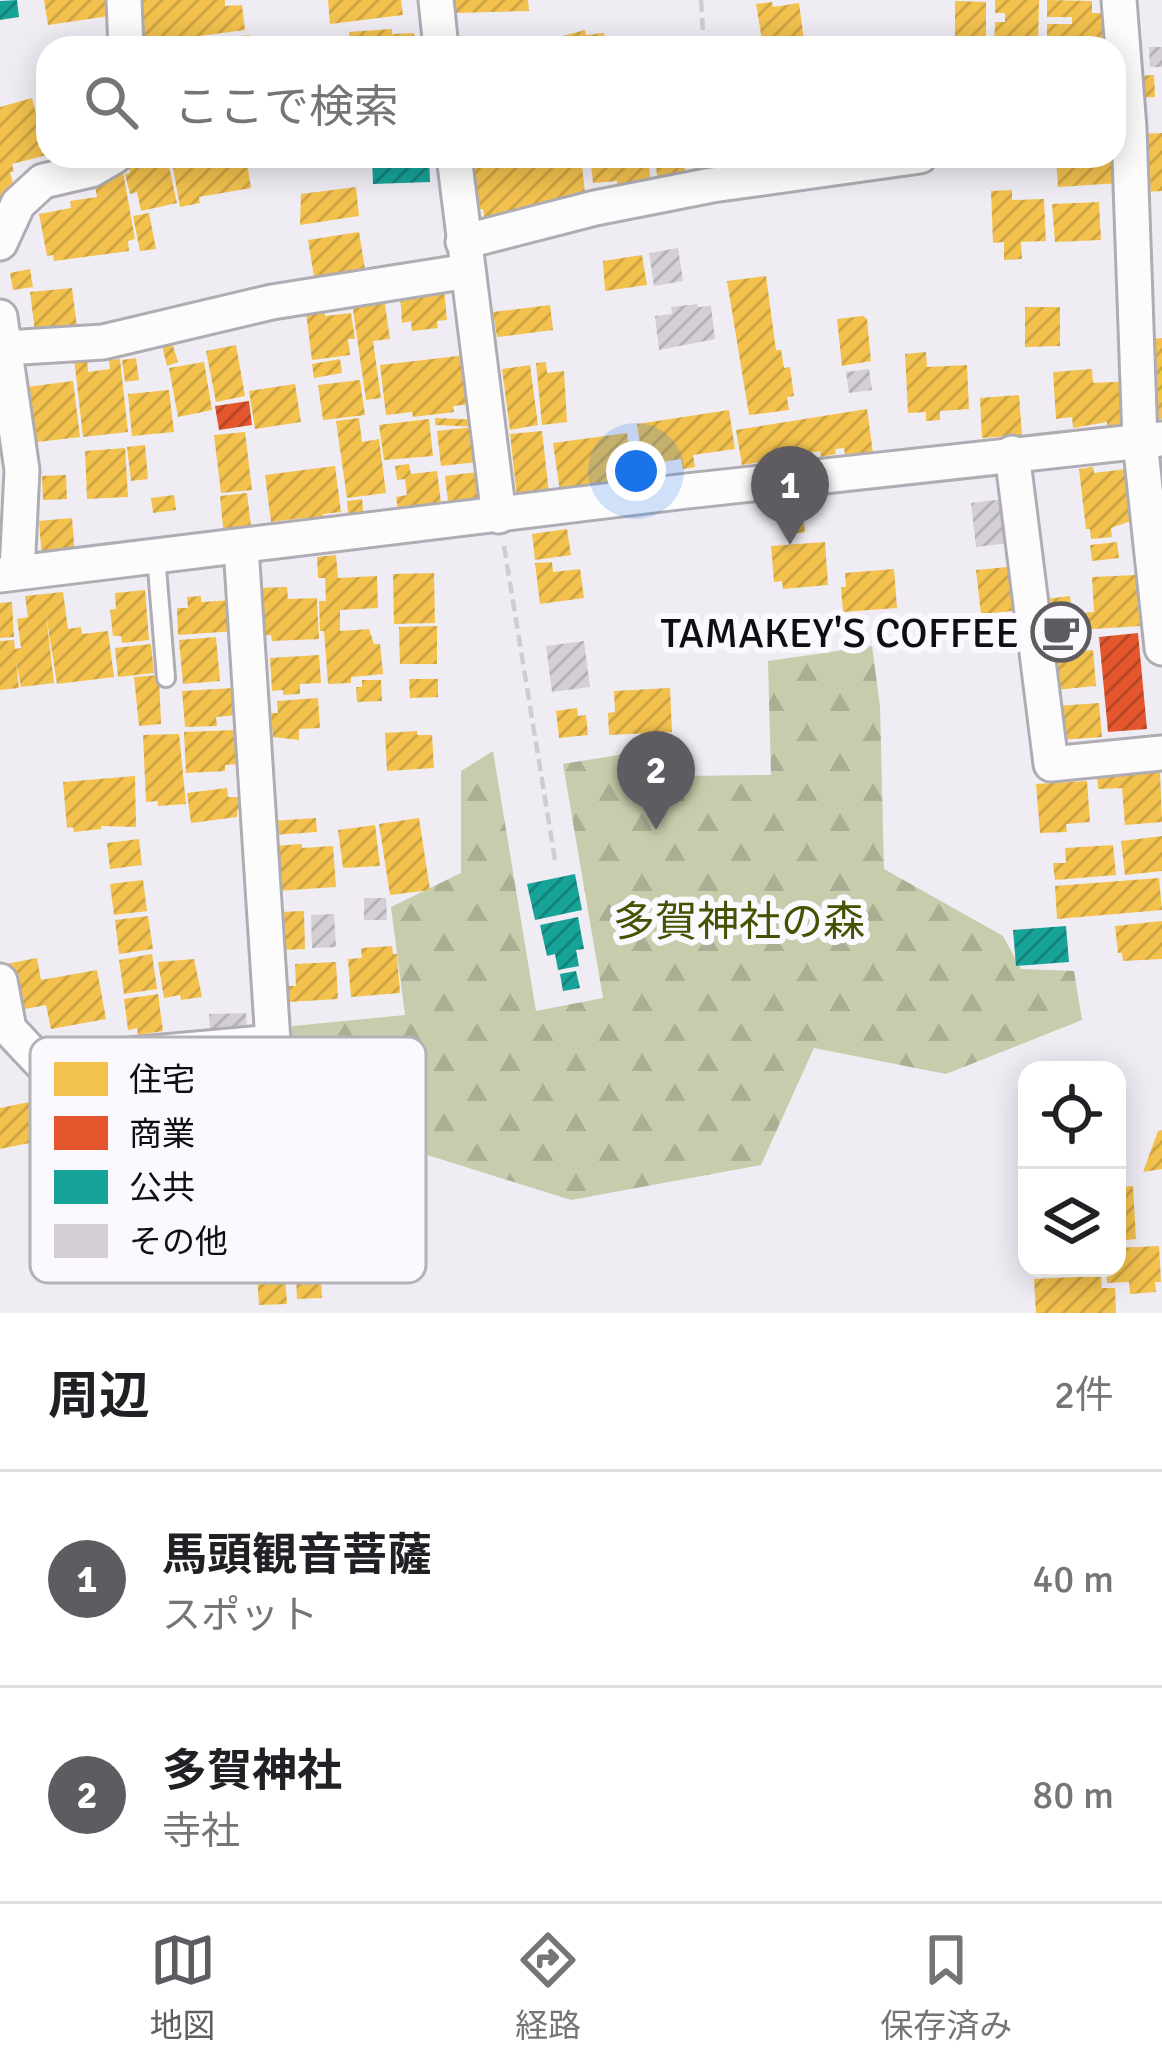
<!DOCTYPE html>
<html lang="ja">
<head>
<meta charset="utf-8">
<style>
  :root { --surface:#fff; --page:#f2f2f2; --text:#202124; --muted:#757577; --line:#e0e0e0; --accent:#5e5c61 }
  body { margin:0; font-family:Signika,"Noto Sans JP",sans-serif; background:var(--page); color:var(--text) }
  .controls { position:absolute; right:36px; bottom:36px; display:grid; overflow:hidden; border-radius:24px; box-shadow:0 6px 30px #0003 }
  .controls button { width:108px; height:108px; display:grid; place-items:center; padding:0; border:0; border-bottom:3px solid var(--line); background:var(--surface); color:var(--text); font:60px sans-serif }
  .you { position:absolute; left:636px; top:471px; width:42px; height:42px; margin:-30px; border:9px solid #fff; border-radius:50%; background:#1a73e8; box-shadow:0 0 0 18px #1a73e833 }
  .badge { display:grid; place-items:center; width:78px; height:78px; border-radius:50%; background:var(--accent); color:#fff; font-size:39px; font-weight:700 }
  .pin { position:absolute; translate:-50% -99px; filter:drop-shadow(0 3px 6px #0008) }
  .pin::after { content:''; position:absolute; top:63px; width:42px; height:36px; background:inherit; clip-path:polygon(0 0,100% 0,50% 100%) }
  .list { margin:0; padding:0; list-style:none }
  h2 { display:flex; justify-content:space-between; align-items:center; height:156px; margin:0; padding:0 48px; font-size:51px }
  h2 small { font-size:39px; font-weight:400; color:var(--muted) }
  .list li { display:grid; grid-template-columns:78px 1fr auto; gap:36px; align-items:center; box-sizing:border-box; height:216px; padding:0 48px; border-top:3px solid var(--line) }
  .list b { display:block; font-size:45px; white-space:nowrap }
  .list p { margin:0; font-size:39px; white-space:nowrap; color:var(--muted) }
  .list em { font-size:39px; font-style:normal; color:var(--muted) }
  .icon { flex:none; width:66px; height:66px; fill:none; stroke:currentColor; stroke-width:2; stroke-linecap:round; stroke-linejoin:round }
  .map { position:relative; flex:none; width:1162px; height:1313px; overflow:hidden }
  .search { position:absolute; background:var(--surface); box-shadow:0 6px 30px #0003; left:36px; right:36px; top:36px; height:132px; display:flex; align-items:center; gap:30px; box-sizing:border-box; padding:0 42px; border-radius:36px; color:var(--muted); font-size:45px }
  .sheet { height:588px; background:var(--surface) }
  nav { display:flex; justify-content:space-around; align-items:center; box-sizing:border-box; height:168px; border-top:3px solid var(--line); background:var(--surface); font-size:33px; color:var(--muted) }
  nav a { display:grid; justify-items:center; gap:6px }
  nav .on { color:var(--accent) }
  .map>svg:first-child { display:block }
</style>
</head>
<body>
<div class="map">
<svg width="1162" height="1313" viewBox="0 0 1162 1313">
  <defs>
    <pattern id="forest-firs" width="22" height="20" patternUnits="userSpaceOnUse" patternTransform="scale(3)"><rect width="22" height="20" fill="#c7cdac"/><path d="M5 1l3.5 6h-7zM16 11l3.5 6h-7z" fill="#aaaf93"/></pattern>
    <pattern id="homes-hatch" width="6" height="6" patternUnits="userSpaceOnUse" patternTransform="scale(3)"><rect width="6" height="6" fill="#f2c14e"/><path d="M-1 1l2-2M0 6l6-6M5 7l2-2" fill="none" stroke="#cea543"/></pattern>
    <pattern id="shops-hatch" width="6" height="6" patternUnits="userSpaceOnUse" patternTransform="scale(3)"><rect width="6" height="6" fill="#e4572e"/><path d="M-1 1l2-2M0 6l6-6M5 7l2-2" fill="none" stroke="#b74626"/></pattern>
    <pattern id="public-hatch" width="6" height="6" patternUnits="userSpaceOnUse" patternTransform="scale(3)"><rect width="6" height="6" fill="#17a398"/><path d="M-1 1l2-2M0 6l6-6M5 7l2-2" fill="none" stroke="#13837b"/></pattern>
    <pattern id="building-hatch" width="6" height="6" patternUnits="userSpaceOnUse" patternTransform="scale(3)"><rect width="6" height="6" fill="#d3cfd5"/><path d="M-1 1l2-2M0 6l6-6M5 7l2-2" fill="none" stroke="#b4b1b6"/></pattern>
  </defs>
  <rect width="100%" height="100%" fill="#f0ecf4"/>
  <polygon fill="url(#forest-firs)" points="872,646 880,706 884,869 1003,936 1021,969 1074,971 1082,1020 946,1074 814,1048 761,1165 571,1200 386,1142 328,1134 273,1107 265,1072 293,1026 405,1015 391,907 461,873 461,771 493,751 536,1011 603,998 563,764 674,746 679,776 771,775 768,661"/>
  <g fill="url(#homes-hatch)">
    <polygon points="44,0 114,0 116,15 48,25"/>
    <polygon points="131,0 225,0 225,6 242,5 245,30 154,42 154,39 135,40"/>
    <polygon points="328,0 401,0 403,15 330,24"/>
    <polygon points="454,0 528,0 529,11 455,13"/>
    <polygon points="995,0 1039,0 1038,47 994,46 995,22 1005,22 1005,13 995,13"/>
    <polygon points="1047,0 1092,1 1092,13 1114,13 1114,48 1047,48 1047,24 1072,24 1072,17 1047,17"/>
    <polygon points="955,1 986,2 986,44 955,44"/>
    <polygon points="772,2 773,7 799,3 805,48 763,46 756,4"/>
    <polygon points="392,29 392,34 414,33 415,48 350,48 349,32"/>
    <polygon points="585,30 586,35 604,33 606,48 556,48 555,38"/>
    <polygon points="249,35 251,48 224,48 223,39"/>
    <polygon points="1154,75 1155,97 1133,98 1133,76"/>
    <polygon points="32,98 47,155 12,164 14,172 10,172 16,194 0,198 0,107"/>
    <polygon points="1162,133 1162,191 1143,192 1141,134"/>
    <polygon points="171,156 246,156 251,188 199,197 200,203 180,207"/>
    <polygon points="470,156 490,156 491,167 509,165 509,161 581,156 586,202 485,221 483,209 476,210"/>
    <polygon points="590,156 648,156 650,177 617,186 617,181 593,183"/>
    <polygon points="683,156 686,177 658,181 655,160"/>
    <polygon points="1056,156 1118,156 1119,183 1058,187"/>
    <polygon points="167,158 177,203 141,211 137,192 130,194 125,174 130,173 129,167"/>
    <polygon points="123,172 135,239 128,241 129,251 54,261 53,255 47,256 39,214 71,208 70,201 97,197 94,178"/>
    <polygon points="356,187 359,216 300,225 301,194"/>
    <polygon points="1012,190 1012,200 1044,199 1046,241 1021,242 1022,259 1004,260 1004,242 993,243 991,191"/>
    <polygon points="1099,202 1101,240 1055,242 1052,204"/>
    <polygon points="149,213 156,249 140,251 133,216"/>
    <polygon points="359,232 366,275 315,283 308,240"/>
    <polygon points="642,255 647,285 605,291 603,261"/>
    <polygon points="30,269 33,287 13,290 10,273"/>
    <polygon points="766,276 776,350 781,350 784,368 790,367 794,396 787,397 789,410 749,415 727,281"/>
    <polygon points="72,288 77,327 81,334 72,336 71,327 35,331 30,292"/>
    <polygon points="444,289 447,320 437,321 438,328 412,331 411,321 402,323 400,294"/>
    <polygon points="383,291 390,339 373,341 381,398 366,400 351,296"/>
    <polygon points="323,303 325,316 351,313 355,339 348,339 350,355 312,360 305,305"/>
    <polygon points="550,305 553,330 497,337 493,312"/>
    <polygon points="1025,307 1060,307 1060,346 1025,347"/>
    <polygon points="863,316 867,319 871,361 842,366 837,319"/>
    <polygon points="1162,338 1162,419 1152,420 1146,340"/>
    <polygon points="172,343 178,362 167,366 162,346"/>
    <polygon points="236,345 245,396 216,402 206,351"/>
    <polygon points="926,352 927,367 967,365 969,409 940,411 940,420 926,421 926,412 908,413 905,354"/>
    <polygon points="467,355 472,404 453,406 454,412 413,417 412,412 386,415 380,365"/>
    <polygon points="87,357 88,372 110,369 109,360 120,359 128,432 83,437 74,358"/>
    <polygon points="136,358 139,380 125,382 122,360"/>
    <polygon points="340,359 342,373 314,378 312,364"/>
    <polygon points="204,362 212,410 178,417 169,368"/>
    <polygon points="546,362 547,373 564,371 567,422 542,425 536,363"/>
    <polygon points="530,365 538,425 510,430 502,369"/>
    <polygon points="1092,369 1093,383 1132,381 1135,420 1120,421 1120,426 1107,427 1107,422 1073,428 1072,417 1056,419 1053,372"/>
    <polygon points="360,380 365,415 323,420 318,385"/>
    <polygon points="73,381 80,437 37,442 26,387"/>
    <polygon points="295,384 301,422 255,429 249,391"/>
    <polygon points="169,390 174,432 132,436 128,394"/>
    <polygon points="1019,395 1022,435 982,438 980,398"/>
    <polygon points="867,409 873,453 845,454 844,448 835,449 836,454 821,457 820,451 803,454 803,459 776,459 777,464 760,467 760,462 742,465 736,430"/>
    <polygon points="729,410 735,449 693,455 695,467 683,469 681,459 643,465 637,424"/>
    <polygon points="359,418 362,442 379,439 386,493 347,498 336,421"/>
    <polygon points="435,418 480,420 479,427 435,425"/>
    <polygon points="429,419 433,456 384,460 379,425"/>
    <polygon points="474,427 477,462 441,466 437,431"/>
    <polygon points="542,431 549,493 517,497 510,434"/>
    <polygon points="245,432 252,490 221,493 214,435"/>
    <polygon points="627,433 634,482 560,492 553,443"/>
    <polygon points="145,445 148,479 131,481 127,447"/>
    <polygon points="125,448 128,497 87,499 85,451"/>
    <polygon points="409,464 411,474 437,471 442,511 399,516 396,497 407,495 405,479 397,480 395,466"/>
    <polygon points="335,466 341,512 323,514 324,522 303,524 302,518 271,522 265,475"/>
    <polygon points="1093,467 1094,473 1126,469 1131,521 1111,528 1112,537 1091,539 1090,529 1086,529 1079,469"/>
    <polygon points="486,471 490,504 449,510 445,476"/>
    <polygon points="66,475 67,499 43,500 42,476"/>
    <polygon points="247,493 252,534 224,537 220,496"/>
    <polygon points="174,495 176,510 153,513 151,498"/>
    <polygon points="362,499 364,520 349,522 347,501"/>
    <polygon points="801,501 805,532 789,534 785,503"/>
    <polygon points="72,518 75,555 42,558 39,521"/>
    <polygon points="567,529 571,555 535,560 532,534"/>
    <polygon points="825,542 828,585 783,589 782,581 774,582 771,546"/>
    <polygon points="1117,542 1119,558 1092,561 1090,545"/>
    <polygon points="336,555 338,578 377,576 378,608 340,610 340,631 369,629 374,644 380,644 383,674 351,677 351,683 328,684 324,631 320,631 319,601 326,601 325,578 318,578 317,557"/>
    <polygon points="552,562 553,572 580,569 584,598 540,604 535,563"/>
    <polygon points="1018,566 1022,610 981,614 976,570"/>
    <polygon points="894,569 897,608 843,612 841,587 846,587 845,573"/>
    <polygon points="434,573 435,623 394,624 393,574"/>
    <polygon points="1136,575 1140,626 1078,630 1077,613 1094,612 1092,577"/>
    <polygon points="287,587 288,599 317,598 319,639 272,641 271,635 260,636 259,588"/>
    <polygon points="145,590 149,640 122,643 121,636 113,636 110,610 116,609 115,593"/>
    <polygon points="63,592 68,629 81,627 82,634 108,631 114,677 57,684 46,614 54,683 21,687 16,662 19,688 0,690 0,641 14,640 15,649 21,648 17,619 28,617 25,596"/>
    <polygon points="201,596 201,602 235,600 236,631 178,635 177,608 188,608 187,597"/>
    <polygon points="1070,596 1073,628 1049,630 1046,599"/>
    <polygon points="12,602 14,637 0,638 0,603"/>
    <polygon points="437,626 437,664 400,664 399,627"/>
    <polygon points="216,637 220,681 183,684 179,640"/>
    <polygon points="151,644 154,673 118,677 115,648"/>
    <polygon points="1093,650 1096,686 1055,690 1052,654"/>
    <polygon points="319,655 321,683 300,684 300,694 283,695 283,690 272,691 270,658"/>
    <polygon points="159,675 161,724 139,726 134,677"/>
    <polygon points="409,679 438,679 438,697 410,698"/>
    <polygon points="362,680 381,680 382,701 357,702 356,687 362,687"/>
    <polygon points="234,688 236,715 216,717 217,726 185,727 182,691"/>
    <polygon points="670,688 672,732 609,735 608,713 615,712 614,691"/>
    <polygon points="318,698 320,728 299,729 299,740 273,737 271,713 278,713 277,701"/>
    <polygon points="1099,703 1102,737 1060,740 1057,706"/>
    <polygon points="577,708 578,716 586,715 588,735 559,738 556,711"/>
    <polygon points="235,730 237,764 225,765 225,771 186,773 184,732"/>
    <polygon points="417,731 417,735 432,735 434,768 387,771 385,733"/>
    <polygon points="179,734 186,804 158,806 158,801 146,802 143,735"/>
    <polygon points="1152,759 1154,773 1160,772 1162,822 1125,825 1122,788 1098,789 1097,770"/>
    <polygon points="135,776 136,827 101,826 101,829 74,832 73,827 67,828 63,782"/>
    <polygon points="1087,781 1090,822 1066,824 1067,832 1040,833 1036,784"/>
    <polygon points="227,788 228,797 239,797 241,809 237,810 237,817 191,823 187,793"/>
    <polygon points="316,818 317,832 273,835 272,821"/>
    <polygon points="419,818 430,890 390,895 379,824"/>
    <polygon points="375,825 380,866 343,868 338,830"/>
    <polygon points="1162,836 1162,871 1125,875 1121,841"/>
    <polygon points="139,839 142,865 110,869 107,843"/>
    <polygon points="302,844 302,848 333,846 336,887 276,891 272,846"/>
    <polygon points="1113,845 1116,875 1055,880 1053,863 1066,863 1065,848"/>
    <polygon points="1159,878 1162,910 1057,919 1055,886"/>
    <polygon points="143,880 147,911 114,915 110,884"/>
    <polygon points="304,911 305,949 280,950 278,912"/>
    <polygon points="148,916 153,949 119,954 115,920"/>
    <polygon points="1162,921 1162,959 1123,961 1122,953 1118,953 1115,926"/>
    <polygon points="392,946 393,954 397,954 400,993 351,997 348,959 362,958 361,948"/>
    <polygon points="152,954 157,989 124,994 119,960"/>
    <polygon points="37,958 41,980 97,970 106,1019 51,1029 46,1005 14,1011 6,964"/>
    <polygon points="194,959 202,997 181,1000 180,995 164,998 158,962"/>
    <polygon points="336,962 338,999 288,1002 287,986 296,986 295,964"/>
    <polygon points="158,994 163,1031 138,1035 137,1028 128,1030 124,999"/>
    <polygon points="34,1101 36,1116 49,1113 54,1138 0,1149 0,1108"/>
    <polygon points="1162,1130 1162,1169 1143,1172 1158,1131"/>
    <polygon points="1133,1186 1136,1239 1117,1241 1117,1187"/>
    <polygon points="1159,1246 1161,1282 1155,1282 1156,1292 1130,1294 1129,1282 1107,1283 1106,1268 1117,1268 1117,1248"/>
    <polygon points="313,1254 313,1262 320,1261 322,1298 297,1299 295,1255"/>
    <polygon points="274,1259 274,1263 284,1262 287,1304 259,1305 256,1260"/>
    <polygon points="1101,1276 1102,1288 1115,1288 1116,1313 1036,1313 1034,1279"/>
  </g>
  <g fill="url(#shops-hatch)">
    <polygon points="719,156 764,156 765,165 721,169"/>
    <polygon points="249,401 252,425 219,430 215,406"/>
    <polygon points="1138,633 1147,729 1108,732 1099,637"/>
  </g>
  <g fill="url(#public-hatch)">
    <polygon points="17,0 19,17 0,20 0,1"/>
    <polygon points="372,156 429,156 430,182 373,184"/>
    <polygon points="575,874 582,910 535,920 527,884"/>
    <polygon points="578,917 584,949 576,950 579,966 558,970 555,954 547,956 540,925"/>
    <polygon points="1066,926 1069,962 1016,966 1013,930"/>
    <polygon points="576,971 580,988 563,991 560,974"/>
  </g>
  <g fill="url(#building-hatch)">
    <polygon points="1149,47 1162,47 1162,67 1150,67"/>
    <polygon points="678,248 683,281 654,286 649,253"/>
    <polygon points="697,304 698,307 711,306 715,339 659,350 655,316 672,314 671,307"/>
    <polygon points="869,369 872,390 849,393 846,372"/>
    <polygon points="1013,498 1018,542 976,547 971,503"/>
    <polygon points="584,641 590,687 552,692 546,646"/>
    <polygon points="364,898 386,898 387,920 364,920"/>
    <polygon points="334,914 336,947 312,948 311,915"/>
    <polygon points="246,1013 247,1031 210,1033 209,1014"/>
  </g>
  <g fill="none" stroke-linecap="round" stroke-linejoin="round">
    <defs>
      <polyline id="lane" points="156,556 166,678"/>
      <g id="street">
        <polyline points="124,0 126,48"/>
        <polyline points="436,0 441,48"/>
        <polyline points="1119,0 1129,128 1140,441 1162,648"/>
        <polyline points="454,156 499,516"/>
        <polyline points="463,242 595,208 712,185 920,156"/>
        <polyline points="0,243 18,204 43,181 91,170 115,156"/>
        <polyline points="0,317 22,470 17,572"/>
        <polyline points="6,348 103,342 272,302 468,271"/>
        <polyline points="1012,453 1051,764 1162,753"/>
        <polyline points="0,575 687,491 1162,439"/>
        <polyline points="0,981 9,1029 41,1063 273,1042 241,547"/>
      </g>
    </defs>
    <use href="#lane" stroke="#b0acb3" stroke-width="22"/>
    <use href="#street" stroke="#b0acb3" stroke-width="39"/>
    <g stroke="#cecdcf" stroke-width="4.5" stroke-dasharray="12 6" stroke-linecap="butt">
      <polyline points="701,0 704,48"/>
      <polyline points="504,546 555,860"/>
    </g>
    <use href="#lane" stroke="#fdfcfd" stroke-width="16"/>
    <use href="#street" stroke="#fdfcfd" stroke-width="33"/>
  </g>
  <defs>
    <symbol id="cafe-ring" viewBox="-11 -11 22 22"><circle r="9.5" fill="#fbf8fe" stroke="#5e5c61" stroke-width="1.5"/><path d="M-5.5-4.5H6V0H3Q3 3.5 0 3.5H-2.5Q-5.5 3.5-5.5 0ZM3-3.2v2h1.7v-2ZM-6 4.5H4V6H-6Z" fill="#5e5c61"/></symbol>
  </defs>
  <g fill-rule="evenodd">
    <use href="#cafe-ring" x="1028" y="599" width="66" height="66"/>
  </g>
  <g text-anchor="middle" stroke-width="12" stroke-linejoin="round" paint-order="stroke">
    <g font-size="42" fill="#100e12" stroke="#fbf8fe" text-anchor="end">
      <text x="1019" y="647">TAMAKEY'S COFFEE</text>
    </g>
    <g font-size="42" fill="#465101" stroke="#fbf8fe">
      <text x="739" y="936">多賀神社の森</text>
    </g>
  </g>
  <rect x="30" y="1037" width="396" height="246" rx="18" fill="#fbf8fe" stroke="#b4b2b7" stroke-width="3"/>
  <rect x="54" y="1062" width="54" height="34" fill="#f2c14e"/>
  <rect x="54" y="1116" width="54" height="34" fill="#e4572e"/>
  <rect x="54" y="1170" width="54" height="34" fill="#17a398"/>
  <rect x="54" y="1224" width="54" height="34" fill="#d3cfd5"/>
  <g font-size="33" fill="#100e12">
    <text x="129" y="1091">住宅</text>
    <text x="129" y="1145">商業</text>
    <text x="129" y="1199">公共</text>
    <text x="129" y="1253">その他</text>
  </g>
</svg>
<div class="controls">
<button><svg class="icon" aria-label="locate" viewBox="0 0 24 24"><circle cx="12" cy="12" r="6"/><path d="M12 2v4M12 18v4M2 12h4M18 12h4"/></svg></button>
<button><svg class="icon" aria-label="layers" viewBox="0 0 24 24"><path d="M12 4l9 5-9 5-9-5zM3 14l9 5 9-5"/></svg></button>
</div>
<div class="you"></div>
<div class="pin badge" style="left:790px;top:545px">1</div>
<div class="pin badge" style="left:656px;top:830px">2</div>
<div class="search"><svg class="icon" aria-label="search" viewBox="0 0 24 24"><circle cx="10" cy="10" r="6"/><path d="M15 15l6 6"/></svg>ここで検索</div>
</div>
<section class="sheet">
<h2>周辺<small>2件</small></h2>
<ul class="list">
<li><span class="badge">1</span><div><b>馬頭観音菩薩</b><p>スポット</p></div><em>40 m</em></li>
<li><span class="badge">2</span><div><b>多賀神社</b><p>寺社</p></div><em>80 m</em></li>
</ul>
</section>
<nav>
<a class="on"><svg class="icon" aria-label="map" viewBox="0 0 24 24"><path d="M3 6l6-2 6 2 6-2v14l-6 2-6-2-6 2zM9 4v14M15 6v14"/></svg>地図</a>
<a><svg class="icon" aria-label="directions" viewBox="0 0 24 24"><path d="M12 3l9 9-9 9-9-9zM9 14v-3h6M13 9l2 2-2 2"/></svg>経路</a>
<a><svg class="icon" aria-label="saved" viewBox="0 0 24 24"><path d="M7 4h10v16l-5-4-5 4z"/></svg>保存済み</a>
</nav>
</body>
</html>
